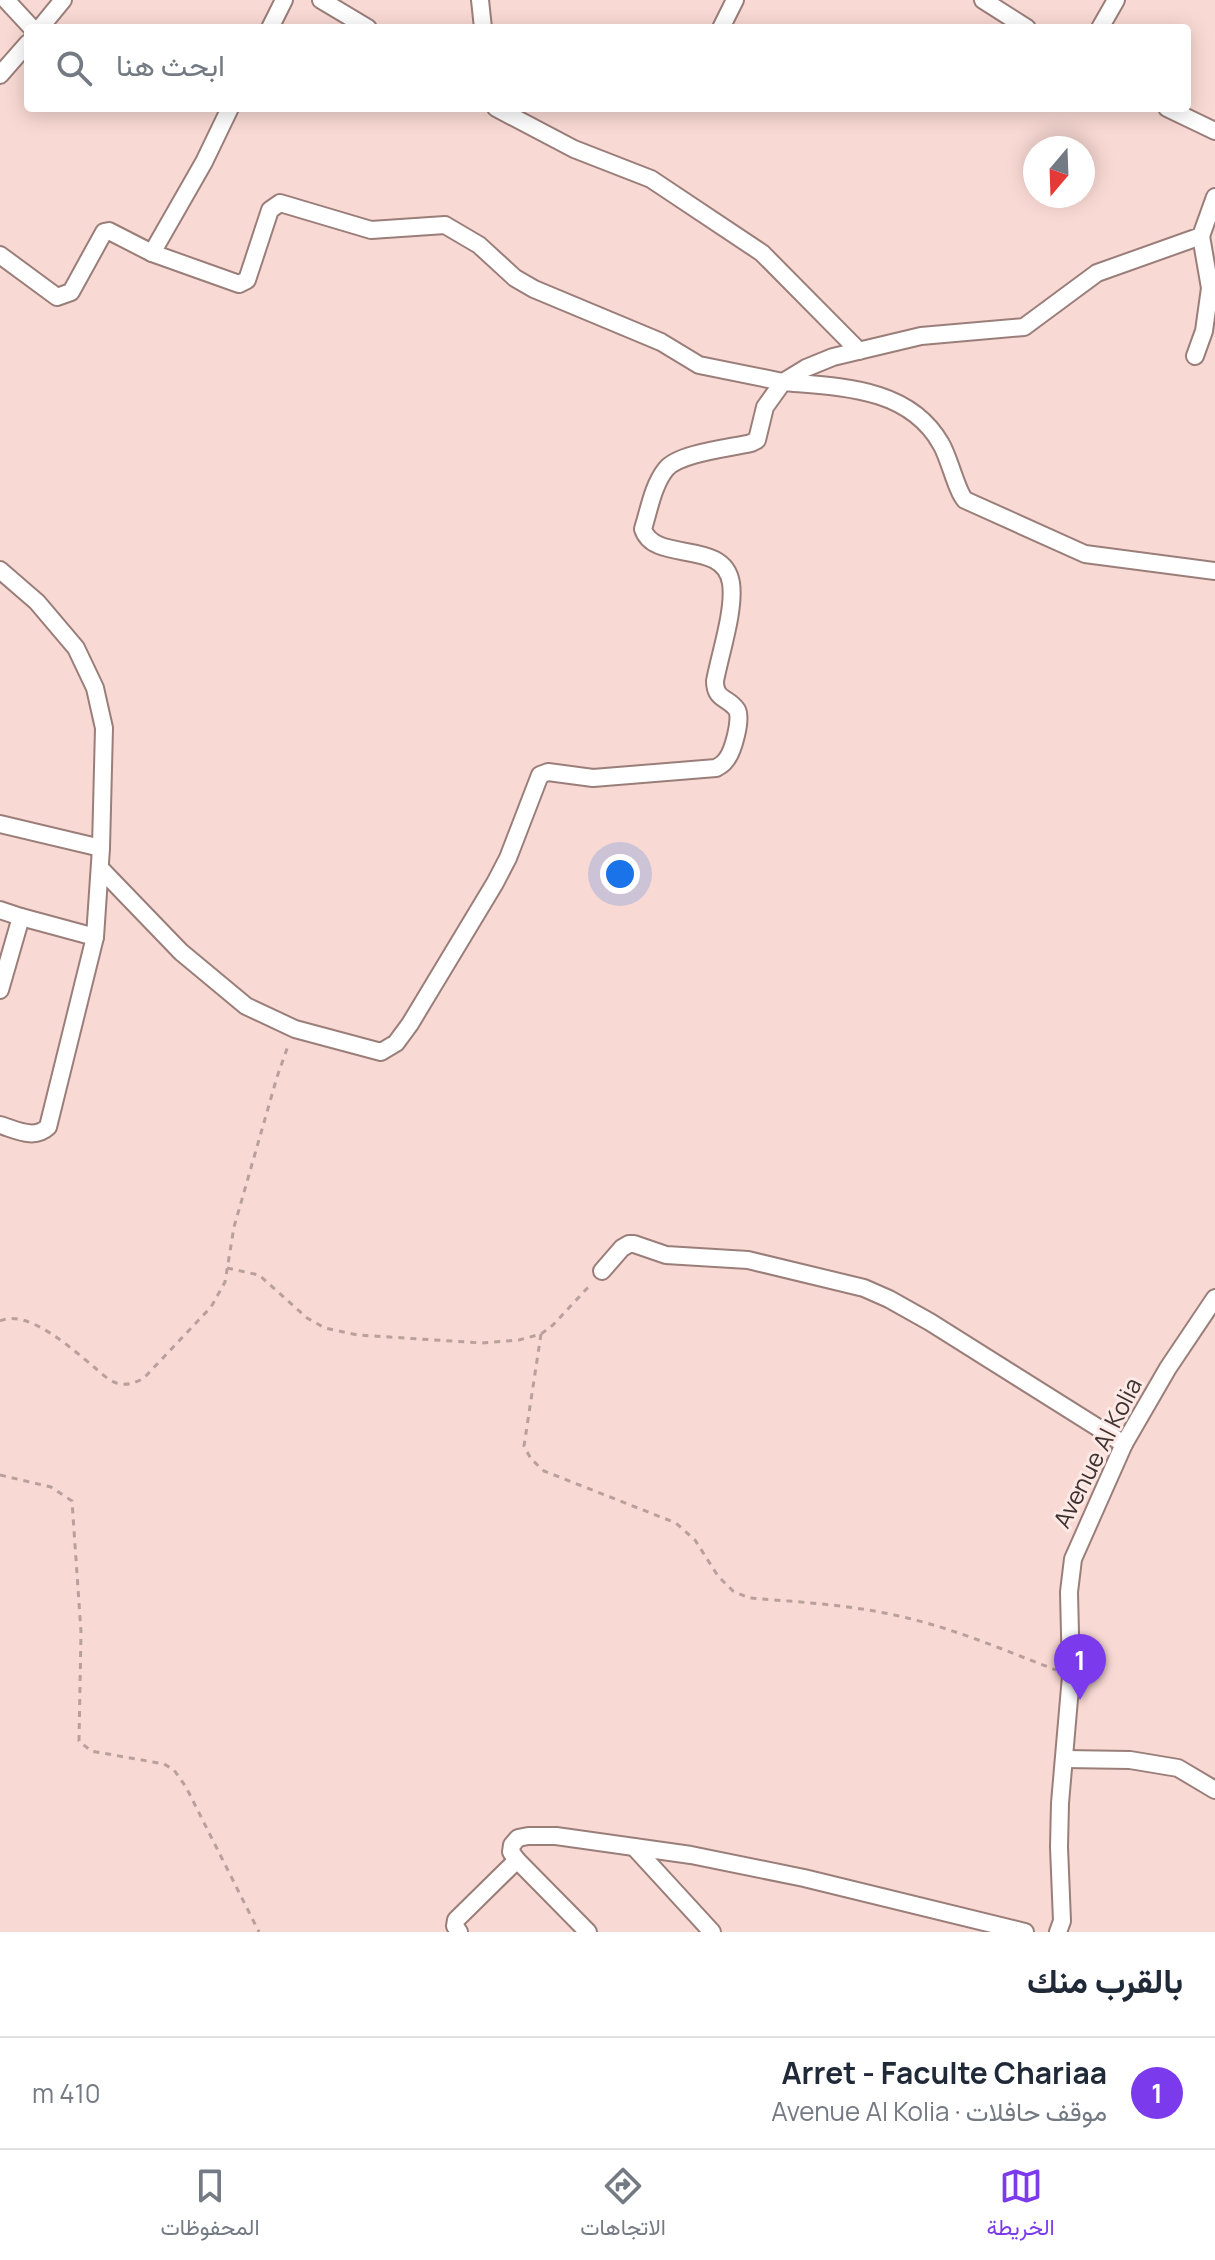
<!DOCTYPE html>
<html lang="ar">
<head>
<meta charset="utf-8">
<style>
  :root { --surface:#fff; --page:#f2f2f3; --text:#1f2937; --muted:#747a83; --line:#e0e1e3; --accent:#7c3aed }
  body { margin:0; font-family:Manrope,Vazirmatn,sans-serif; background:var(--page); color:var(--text); direction:rtl }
  .compass { position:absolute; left:1023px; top:136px; width:72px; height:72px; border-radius:50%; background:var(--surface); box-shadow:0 4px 20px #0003; rotate:199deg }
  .you { position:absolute; left:620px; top:874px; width:28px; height:28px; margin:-20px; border:6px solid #fff; border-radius:50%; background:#1a73e8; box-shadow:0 0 0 12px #1a73e833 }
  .badge { display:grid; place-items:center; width:52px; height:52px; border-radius:50%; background:var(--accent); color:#fff; font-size:26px; font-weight:700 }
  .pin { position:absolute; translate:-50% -66px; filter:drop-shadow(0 2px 4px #0008) }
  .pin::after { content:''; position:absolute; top:42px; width:28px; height:24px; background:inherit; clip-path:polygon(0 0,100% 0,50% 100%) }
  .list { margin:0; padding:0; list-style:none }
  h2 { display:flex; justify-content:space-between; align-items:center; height:104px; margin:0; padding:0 32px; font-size:34px }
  h2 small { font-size:26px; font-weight:400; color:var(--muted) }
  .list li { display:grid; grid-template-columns:52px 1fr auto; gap:24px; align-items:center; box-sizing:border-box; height:112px; padding:0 32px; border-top:2px solid var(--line) }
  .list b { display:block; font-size:30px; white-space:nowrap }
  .list p { margin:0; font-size:26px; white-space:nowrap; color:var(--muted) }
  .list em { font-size:26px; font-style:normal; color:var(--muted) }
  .icon { flex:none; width:44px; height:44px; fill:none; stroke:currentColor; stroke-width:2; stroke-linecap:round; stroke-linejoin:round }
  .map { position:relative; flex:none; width:1215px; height:1932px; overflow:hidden; direction:ltr }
  .search { position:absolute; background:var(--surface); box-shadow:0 4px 20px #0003; left:24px; right:24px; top:24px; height:88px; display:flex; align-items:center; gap:20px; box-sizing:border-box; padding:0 28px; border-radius:8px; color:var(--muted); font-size:30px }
  .sheet { height:216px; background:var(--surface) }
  nav { display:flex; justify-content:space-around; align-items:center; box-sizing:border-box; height:112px; border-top:2px solid var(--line); background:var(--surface); font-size:22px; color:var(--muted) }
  nav a { display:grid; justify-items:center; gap:4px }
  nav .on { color:var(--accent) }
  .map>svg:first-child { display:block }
</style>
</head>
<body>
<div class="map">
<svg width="1215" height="1932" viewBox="0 0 1215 1932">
  <rect width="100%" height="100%" fill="#f9d9d3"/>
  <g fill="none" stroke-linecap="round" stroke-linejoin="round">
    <defs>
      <g id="minor">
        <polyline points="6,0 32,28"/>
        <polyline points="321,0 368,28"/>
        <polyline points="480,0 483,28"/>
        <polyline points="983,0 1027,28"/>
        <polyline points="40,28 63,0"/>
        <polyline points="270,28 284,0"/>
        <polyline points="721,28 735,0"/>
        <polyline points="1100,28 1116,0"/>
        <polyline points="0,75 28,43"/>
        <polyline points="496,108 574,149 651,179 762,253 859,351"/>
        <polyline points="1167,108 1215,131"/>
        <polyline points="152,253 204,162 230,108"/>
        <polyline points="0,255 57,297 71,292 104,232 109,231 152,253 239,284 247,280 270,210 280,203 371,230 445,225 479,245 515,278 534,289 661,342 699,365 783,382 806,368 833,357 921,336 1024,327 1097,273 1201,236 1215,197"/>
        <polyline points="1195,356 1204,331 1210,288 1201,236"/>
        <path d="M0,570L37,602L76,648L95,688L104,728L101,848L95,937L48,1127C34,1140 17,1130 0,1125"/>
        <polyline points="0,824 101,848"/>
        <path d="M100,868L181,952L246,1006L295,1029L381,1052L396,1043L410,1024L495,883L508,858L540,775L548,772L593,778L716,768C720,766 724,763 726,760C733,752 742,719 737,710C729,697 715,701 715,681C720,654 735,610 731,583C724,538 654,564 643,529C649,510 653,485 666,469C679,453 730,448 751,443L757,440L765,407L783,382C840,387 909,387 941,444C949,457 957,492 965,500L1085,554L1215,571"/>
        <polyline points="0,910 21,917 0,990"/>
        <polyline points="21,917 95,937"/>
        <polyline points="602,1271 622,1248 629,1244 634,1244 666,1255 748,1260 864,1288 889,1299 930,1322 1124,1444"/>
        <polyline points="1065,1759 1130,1760 1178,1768 1215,1790"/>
        <polyline points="634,1847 712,1932"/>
        <polyline points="459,1932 455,1926 456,1920 517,1860"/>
        <polyline points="588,1932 517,1860 511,1852 512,1845 518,1838 528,1836 556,1836 691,1855 804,1878 1025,1932"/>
        <polyline points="1058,1932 1062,1921 1059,1847 1060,1803 1071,1676 1069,1592 1073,1559 1124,1444 1168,1368 1215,1298"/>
      </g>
    </defs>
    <use href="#minor" stroke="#9a7e79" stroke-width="20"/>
    <g stroke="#b9a09b" stroke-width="3" stroke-dasharray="6 6" stroke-linecap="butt">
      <polyline points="227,1268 259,1275 307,1318 325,1328 358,1335 482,1343 519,1340 541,1334 553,1325 592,1283"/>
      <path d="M0,1321C28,1308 73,1350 94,1367C100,1372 107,1379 114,1382C125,1387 135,1383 144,1378L211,1307L225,1282L234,1227L277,1077L289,1043"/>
      <path d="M541,1334L524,1446L531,1459L544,1471L676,1523L695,1540L718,1576L733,1591L749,1598C800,1602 853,1605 903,1617C956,1629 1006,1651 1056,1670"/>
      <polyline points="0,1475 51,1487 72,1501 81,1632 79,1741 91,1751 164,1764 174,1770 186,1787 259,1932"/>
    </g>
    <use href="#minor" stroke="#fff" stroke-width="16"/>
  </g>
  <g text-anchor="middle" stroke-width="6" stroke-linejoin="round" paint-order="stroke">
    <g font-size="24" fill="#3f3331" stroke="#fdeae6">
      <text transform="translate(1098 1453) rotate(-63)" y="8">Avenue Al Kolia</text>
    </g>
  </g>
</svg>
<svg class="compass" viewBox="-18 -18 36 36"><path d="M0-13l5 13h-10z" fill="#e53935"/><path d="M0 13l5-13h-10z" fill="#747a83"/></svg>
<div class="you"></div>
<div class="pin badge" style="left:1080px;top:1700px">1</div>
<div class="search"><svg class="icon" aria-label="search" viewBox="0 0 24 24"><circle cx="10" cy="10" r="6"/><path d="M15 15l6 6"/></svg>ابحث هنا</div>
</div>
<section class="sheet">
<h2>بالقرب منك<small></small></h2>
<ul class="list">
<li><span class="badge">1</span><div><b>Arret - Faculte Chariaa</b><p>موقف حافلات · Avenue Al Kolia</p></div><em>410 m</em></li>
</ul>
</section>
<nav>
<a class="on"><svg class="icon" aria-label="map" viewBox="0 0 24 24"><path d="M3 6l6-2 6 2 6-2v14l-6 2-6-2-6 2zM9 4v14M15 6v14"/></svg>الخريطة</a>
<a><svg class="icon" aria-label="directions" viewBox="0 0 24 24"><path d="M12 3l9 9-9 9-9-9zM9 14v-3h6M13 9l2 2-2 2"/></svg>الاتجاهات</a>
<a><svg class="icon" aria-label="saved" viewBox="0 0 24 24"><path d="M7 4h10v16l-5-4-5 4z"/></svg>المحفوظات</a>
</nav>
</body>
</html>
